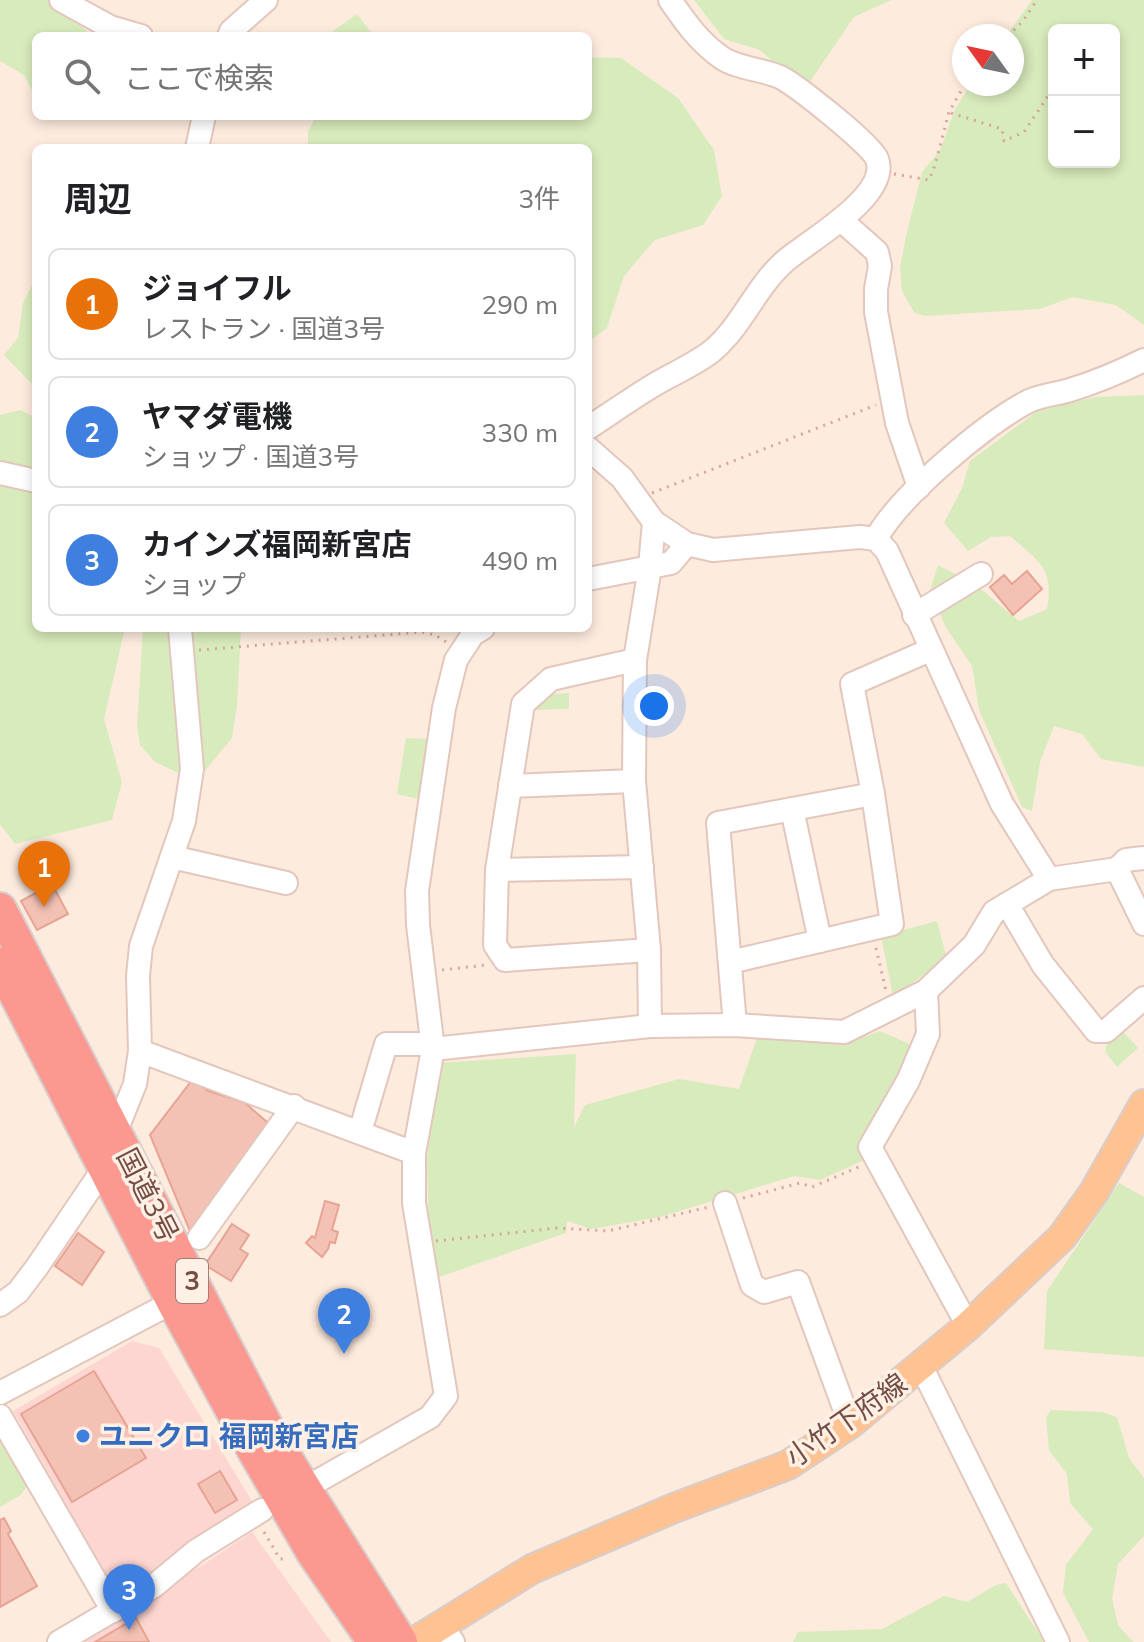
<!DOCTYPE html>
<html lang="ja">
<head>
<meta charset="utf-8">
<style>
  :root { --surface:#fff; --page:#f6f6f6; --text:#202124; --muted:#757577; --line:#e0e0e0; --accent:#d93025 }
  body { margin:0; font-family:Mulish,"Noto Sans JP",sans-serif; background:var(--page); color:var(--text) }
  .controls { position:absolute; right:24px; top:24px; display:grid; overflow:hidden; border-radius:12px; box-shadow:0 4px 12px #0003 }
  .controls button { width:72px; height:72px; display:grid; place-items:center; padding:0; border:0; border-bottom:2px solid var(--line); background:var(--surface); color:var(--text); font:40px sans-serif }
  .compass { position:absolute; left:952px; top:24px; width:72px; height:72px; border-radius:50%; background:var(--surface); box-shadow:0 4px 12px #0003; rotate:303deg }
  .you { position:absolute; left:654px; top:706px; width:28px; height:28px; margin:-20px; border:6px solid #fff; border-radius:50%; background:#1a73e8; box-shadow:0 0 0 12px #1a73e833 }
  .badge { display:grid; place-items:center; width:52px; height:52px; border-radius:50%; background:var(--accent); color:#fff; font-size:26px; font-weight:700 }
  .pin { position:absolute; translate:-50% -66px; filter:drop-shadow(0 2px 4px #0008) }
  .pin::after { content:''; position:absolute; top:42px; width:28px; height:24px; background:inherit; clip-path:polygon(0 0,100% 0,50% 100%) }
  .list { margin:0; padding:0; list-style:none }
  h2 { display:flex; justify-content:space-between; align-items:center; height:104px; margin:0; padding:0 32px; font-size:34px }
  h2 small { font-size:26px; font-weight:400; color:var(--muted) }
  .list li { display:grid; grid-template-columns:52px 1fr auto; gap:24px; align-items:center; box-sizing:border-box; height:112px; margin:0 16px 16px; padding:0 16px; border:2px solid var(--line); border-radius:12px }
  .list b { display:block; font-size:30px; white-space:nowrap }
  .list p { margin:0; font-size:26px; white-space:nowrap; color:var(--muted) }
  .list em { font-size:26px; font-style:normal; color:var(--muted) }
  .icon { flex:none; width:44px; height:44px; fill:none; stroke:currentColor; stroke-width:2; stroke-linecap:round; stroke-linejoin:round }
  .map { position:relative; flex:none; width:1144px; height:1642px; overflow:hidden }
  .search { position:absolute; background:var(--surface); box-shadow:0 4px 12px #0003; left:32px; top:32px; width:560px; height:88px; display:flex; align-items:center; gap:20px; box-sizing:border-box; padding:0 28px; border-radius:12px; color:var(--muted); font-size:30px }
  .panel { position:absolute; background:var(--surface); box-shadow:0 4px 12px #0003; left:32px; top:144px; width:560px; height:488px; border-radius:12px }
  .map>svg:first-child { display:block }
</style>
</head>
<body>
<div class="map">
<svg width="1144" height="1642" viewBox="0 0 1144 1642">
  <rect width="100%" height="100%" fill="#fdebde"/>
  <g fill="#fed6d1">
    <polygon points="132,1341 159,1348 253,1503 148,1582 118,1596 13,1411"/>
    <polygon points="252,1532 331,1642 77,1642 207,1562"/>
  </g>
  <g fill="#d8ebbc" fill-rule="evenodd">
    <polygon points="0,0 51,0 92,36 36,36 36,98 24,75 0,61"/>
    <polygon points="694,0 891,0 854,17 807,86 782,70 760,50 724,39"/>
    <path d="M1032,0H1144V325L1116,305L1072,297L1040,309L924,316L914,312L902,291L900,268L906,236L922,172L940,150L955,109L971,84H1012V36H1006ZM1054,30H1114V162H1054Z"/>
    <polygon points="357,14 374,36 326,36"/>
    <polygon points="588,57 621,58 678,98 714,150 722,196 703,225 655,240 624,276 607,328 588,342 588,148 308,148 308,132 316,116 588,116"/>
    <polygon points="36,277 36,384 32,384 4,355 18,338 23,303"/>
    <path d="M1144,395V767L1101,759L1082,734L1054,726L1040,762L1032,811L1022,807L979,710L972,666L945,626L930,590L938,565L976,585L1019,621L1047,609C1054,567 1039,562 1010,536L991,537L968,551L944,523L962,488L970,461L1037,411L1095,397Z"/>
    <polygon points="20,410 36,418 36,628 125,628 104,719 122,782 112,820 15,844 0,824 0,415"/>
    <polygon points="143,628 241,628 237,706 232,738 204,772 183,775 155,762 140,745 137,726"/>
    <polygon points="569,693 569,709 529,710 540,695"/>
    <polygon points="406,738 431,739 418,799 397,794"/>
    <polygon points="937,921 947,959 893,996 881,936"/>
    <polygon points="1119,1027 1138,1048 1117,1067 1105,1052 1109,1036"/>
    <polygon points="880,1031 914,1046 886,1094 862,1161 820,1180 794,1176 660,1217 591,1229 567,1221 566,1233 436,1278 429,1235 427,1160 439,1063 576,1054 574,1127 585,1105 679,1079 739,1089 757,1038 846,1044"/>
    <polygon points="1119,1183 1144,1197 1144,1357 1044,1349 1047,1291"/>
    <polygon points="1051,1410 1102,1412 1117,1417 1129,1458 1144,1478 1144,1536 1118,1564 1112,1598 1118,1625 1133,1642 1089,1642 1063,1593 1066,1565 1093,1529 1070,1503 1067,1474 1049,1450 1046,1417"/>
    <polygon points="0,1441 27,1486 21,1495 0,1507"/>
    <polygon points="1006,1583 1043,1640 1042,1642 793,1642 798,1632 882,1629 944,1596 967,1602 996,1585"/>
  </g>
  <g fill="#f4c2b4" stroke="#e7a494" stroke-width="2">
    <polygon points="1027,571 1042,589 1013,615 990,587 1004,575 1012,584"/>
    <polygon points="52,884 68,914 37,930 21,901"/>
    <polygon points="193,1079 208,1091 244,1102 268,1123 190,1231 150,1135"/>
    <polygon points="325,1201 339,1205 332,1230 338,1232 335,1243 330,1242 328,1249 322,1257 306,1243 312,1236 315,1238"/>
    <polygon points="232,1224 249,1235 240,1249 248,1254 231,1281 205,1265"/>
    <polygon points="78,1233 104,1252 82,1285 55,1266"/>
    <polygon points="94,1371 146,1458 72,1502 21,1414"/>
    <polygon points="220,1471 237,1500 215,1513 198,1484"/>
    <polygon points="4,1518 11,1531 8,1534 37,1586 0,1607 0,1520"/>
    <polygon points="136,1618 149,1642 95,1642"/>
  </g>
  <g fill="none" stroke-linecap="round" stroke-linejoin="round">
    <defs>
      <g id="minor">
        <polyline points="61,0 110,27 141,36"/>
        <polyline points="229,36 231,31 266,0"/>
        <polyline points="197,148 204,116"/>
        <polyline points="841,220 877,252 880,266 876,289 876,312 897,423 919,487"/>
        <path d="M588,428C608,415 628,401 649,388C669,375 693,366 712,351C742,326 755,288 784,262C806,242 891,196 877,159C871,144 796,85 780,77C762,69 739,69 722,58C699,42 686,23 670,0"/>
        <polyline points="588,448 622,478 654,522 687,544 713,550 860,537 876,539 887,551 1002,804 1049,879 1117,869 1144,924"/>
        <polyline points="0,473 36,481"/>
        <path d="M876,539C898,497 986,423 1029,401C1042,395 1057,394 1070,390C1096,382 1120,372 1144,360"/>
        <polyline points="588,579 671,563 687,544"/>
        <polyline points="914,615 981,574"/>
        <polyline points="635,660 551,679 523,704 497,870 495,945 505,960 649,950"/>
        <polyline points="510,786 634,781"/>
        <polyline points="792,809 820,941"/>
        <polyline points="172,857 286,883"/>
        <polyline points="1117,869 1126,860 1144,858"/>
        <polyline points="497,870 642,867"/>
        <polyline points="1007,904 1043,965 1096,1031 1106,1031 1144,998"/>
        <polyline points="730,962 892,924 873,794 852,684 930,650"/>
        <polyline points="926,991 928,1034 908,1081 870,1147 968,1326"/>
        <polyline points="735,1025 718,823 873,794"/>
        <polyline points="650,1026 649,950 634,781 635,660 650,567 654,522"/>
        <polyline points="433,1049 650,1026 735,1025 844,1032 926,991 974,945 994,912 1049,879"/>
        <polyline points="140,1051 414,1153"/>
        <polyline points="360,1132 386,1044 432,1044"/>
        <polyline points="725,1203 752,1285 764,1292 798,1282 850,1424"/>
        <polyline points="199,1238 294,1106"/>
        <polyline points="0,1305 18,1292 37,1267 104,1168 116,1131 135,1084 140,1051 138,976 141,946 184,821 192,769 180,628"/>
        <polyline points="921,1366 1058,1642"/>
        <polyline points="0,1393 173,1302"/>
        <polyline points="0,1416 113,1611"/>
        <polyline points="316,1482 430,1417 446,1396 414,1203 414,1153 433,1049 418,925 417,891 444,708 456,660 473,634 483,628"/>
        <polyline points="440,1625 453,1642"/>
        <polyline points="59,1642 154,1586 196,1551 262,1510"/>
      </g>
      <polyline id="major" points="414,1642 532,1569 674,1508 788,1465 850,1424 968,1326 1062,1237 1094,1192 1144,1104"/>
      <g id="highway">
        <polyline points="0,909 270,1433 401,1642"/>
        <polyline points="0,964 173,1302 254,1451 313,1553 374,1642"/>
      </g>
    </defs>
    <use href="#minor" stroke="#e3c7bd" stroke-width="26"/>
    <use href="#major" stroke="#d8cdcb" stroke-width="32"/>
    <use href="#highway" stroke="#d8cdcb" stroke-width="36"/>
    <g stroke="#d8a598" stroke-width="3" stroke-dasharray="2 6" stroke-linecap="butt">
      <polyline points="1008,36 1023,21 1037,0"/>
      <polyline points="951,113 1002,129 1004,141 1024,132 1048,96"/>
      <polyline points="894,174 929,180 935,165 949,112 965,84"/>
      <polyline points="652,493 876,405"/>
      <polyline points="199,650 422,632 435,635 448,643"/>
      <polyline points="876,948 886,991"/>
      <polyline points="442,970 486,965"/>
      <polyline points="743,1198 800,1183 812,1187 861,1166"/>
      <polyline points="436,1241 557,1228 608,1231 709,1207"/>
      <polyline points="264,1532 280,1559 288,1559"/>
    </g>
    <use href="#minor" stroke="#fff" stroke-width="22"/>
    <use href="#major" stroke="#ffc393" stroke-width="28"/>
    <use href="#highway" stroke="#fb9991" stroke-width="32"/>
  </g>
  <circle fill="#3f7fe0" stroke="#fff0e5" stroke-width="3" cx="83" cy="1436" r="8"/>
  <g text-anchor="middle" stroke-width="7" stroke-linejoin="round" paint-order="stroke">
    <rect fill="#fff0e5" stroke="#9e7e75" stroke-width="2" x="176" y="1259" width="32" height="44" rx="6"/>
    <g font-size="26" font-weight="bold" fill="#744d45">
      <text x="192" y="1290">3</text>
    </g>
    <g font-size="28" fill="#744d45" stroke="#fff0e5">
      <text transform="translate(148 1195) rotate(63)" y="10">国道3号</text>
      <text transform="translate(846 1420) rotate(-35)" y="10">小竹下府線</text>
    </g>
    <g font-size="28" font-weight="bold" fill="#366cbe" stroke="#fff0e5" text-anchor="start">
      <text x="99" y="1446">ユニクロ 福岡新宮店</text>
    </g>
  </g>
</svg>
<div class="controls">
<button>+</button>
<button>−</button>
</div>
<svg class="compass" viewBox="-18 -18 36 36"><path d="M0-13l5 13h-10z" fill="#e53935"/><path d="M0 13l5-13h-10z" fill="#757577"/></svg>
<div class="you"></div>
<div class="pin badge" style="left:44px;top:907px;background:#e8710a">1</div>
<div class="pin badge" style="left:344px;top:1354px;background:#3f7fe0">2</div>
<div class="pin badge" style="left:129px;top:1630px;background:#3f7fe0">3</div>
<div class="search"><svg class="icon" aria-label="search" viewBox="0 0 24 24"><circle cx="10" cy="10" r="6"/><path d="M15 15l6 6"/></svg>ここで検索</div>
<section class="panel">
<h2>周辺<small>3件</small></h2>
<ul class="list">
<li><span class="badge" style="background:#e8710a">1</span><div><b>ジョイフル</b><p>レストラン · 国道3号</p></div><em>290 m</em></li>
<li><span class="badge" style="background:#3f7fe0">2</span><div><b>ヤマダ電機</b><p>ショップ · 国道3号</p></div><em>330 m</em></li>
<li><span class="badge" style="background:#3f7fe0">3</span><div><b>カインズ福岡新宮店</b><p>ショップ</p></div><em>490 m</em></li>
</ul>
</section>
</div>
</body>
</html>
